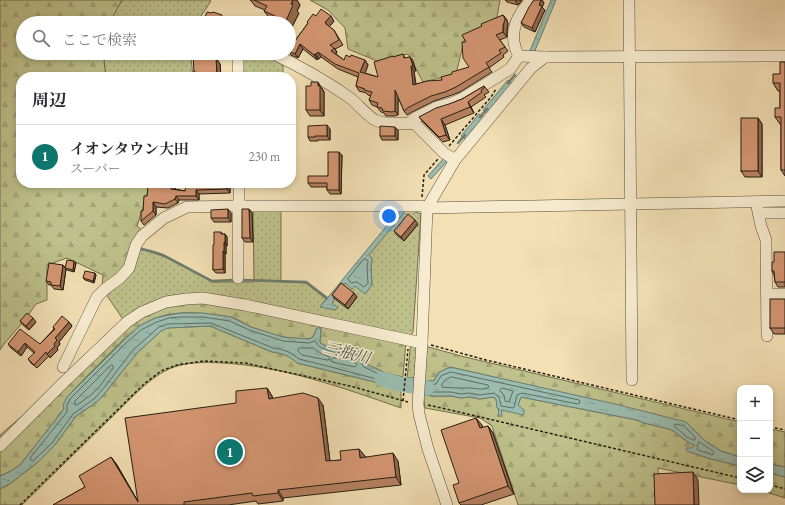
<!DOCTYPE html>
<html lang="ja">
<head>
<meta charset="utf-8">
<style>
  :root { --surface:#fff; --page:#f2f2f3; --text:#2b2b33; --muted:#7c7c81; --line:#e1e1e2; --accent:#0f766e }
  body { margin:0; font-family:"EB Garamond","Noto Serif JP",serif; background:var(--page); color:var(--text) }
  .controls { position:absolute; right:12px; bottom:12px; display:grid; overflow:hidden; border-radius:8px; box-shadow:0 2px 6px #0003 }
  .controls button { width:36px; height:36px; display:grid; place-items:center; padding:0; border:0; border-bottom:1px solid var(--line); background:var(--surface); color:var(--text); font:20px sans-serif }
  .you { position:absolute; left:389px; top:216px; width:14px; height:14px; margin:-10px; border:3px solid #fff; border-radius:50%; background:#1a73e8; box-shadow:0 0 0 6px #1a73e833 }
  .badge { display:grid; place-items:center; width:26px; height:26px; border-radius:50%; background:var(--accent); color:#fff; font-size:13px; font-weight:700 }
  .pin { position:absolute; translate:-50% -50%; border:2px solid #fff; box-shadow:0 1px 4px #0006 }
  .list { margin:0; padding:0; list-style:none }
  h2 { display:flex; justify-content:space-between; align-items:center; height:52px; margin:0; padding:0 16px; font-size:17px }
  h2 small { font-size:13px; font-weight:400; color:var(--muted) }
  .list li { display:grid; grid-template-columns:26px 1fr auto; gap:12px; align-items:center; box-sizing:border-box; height:64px; padding:0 16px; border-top:1px solid var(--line) }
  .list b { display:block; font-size:15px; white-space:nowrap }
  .list p { margin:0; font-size:13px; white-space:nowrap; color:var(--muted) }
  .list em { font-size:13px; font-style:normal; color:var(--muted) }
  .icon { flex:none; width:22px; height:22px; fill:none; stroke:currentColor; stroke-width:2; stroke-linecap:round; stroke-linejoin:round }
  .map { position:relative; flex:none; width:785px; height:505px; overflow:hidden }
  .search { position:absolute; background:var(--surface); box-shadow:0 2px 6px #0003; left:16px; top:16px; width:280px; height:44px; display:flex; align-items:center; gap:10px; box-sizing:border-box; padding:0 14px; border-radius:22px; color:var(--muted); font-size:15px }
  .panel { position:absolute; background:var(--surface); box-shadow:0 2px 6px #0003; left:16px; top:72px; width:280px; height:116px; border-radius:16px }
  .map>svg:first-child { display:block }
</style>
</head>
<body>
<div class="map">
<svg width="785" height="505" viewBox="0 0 785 505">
  <defs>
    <pattern id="grass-dots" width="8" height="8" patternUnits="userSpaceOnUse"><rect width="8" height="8" fill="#bec18b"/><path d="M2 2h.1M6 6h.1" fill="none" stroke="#a3a577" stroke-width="1.8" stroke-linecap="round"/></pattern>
    <pattern id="forest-firs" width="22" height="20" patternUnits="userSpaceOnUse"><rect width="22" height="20" fill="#bec18b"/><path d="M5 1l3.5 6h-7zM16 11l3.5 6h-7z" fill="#a3a577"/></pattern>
    <pattern id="water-ripples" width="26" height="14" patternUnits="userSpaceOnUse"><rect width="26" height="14" fill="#9bbdb1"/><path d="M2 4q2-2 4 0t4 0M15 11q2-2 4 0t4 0" fill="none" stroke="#85a297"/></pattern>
  </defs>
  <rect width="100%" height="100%" fill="#f3e0b5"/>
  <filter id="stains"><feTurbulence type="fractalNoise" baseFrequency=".005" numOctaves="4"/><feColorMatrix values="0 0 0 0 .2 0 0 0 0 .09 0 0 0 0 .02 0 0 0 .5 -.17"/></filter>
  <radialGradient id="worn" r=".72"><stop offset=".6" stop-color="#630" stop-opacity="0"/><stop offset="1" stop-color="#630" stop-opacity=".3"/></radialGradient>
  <g fill="url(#grass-dots)" stroke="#726f4e">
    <polygon points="122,0 210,0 211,1 197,22 198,23 111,23 112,18"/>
    <polygon points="105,53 212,53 212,57 191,58 193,77 106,77 104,61"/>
    <polygon points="239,53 269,53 283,60 283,77 240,77"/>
    <polygon points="253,207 281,207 281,282 306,283 326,299 320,307 332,303 333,299 345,283 355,286 372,285 371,268 372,258 368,255 407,209 421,214 413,332 410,338 124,321 106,294 136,249 148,251 165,257 212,282 254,282"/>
    <polygon points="411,341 417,343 415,378 407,378"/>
  </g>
  <g fill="url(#forest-firs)" stroke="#726f4e">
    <polygon points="0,0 122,0 112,18 111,23 23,23 23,53 105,53 104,61 106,77 21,77 21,183 151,183 137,226 144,232 128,264 102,288 103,275 67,258 47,265 47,300 36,304 24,321 4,344 0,350"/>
    <polygon points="310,0 500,0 497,17 465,37 456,74 423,82 408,54 377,61 348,49 345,28 328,10"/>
    <path d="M215,302L406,341L403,377L388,374L366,364L357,348L353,346L340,349H333L320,343L321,328H317L313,337C299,344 263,332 249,326C243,323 237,318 230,317C225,316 220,315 215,315C189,311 161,311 139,327C128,334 119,344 110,353C95,368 81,382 67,397L64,409L20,465L9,472L0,476V435L133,321L168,304Z"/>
    <path d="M210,326L272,352C282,353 290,356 297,363L375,382L401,391V408C343,388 283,366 222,363C204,362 185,362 169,369C147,379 126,404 109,420C80,448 51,477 22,505H0V489L11,483L38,462L55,445L76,416L97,402L106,392L137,353L161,331L167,328Z"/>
    <polygon points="425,346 461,356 740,422 740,457 721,451 705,441 685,422 450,367 438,373 434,381 423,381"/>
    <path d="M423,394L432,396H451L461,398L469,397L480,399L493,397L496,399C497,405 499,410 500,416L502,410L518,405L521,397L637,420L644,423L669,429L675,432L685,440L694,446L692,448L687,451L711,459L740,466V485L658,468L659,505H518L492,426L480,418L425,408Z"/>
    <polygon points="770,429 785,432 785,467 770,464"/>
    <polygon points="770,473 785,477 785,498 760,490 770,490"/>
  </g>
  <g fill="url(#water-ripples)" stroke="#6c7d71">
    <polygon points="551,0 556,0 534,53 529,53"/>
    <polygon points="508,80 512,83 487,113 483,110"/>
    <polygon points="479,114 484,117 466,140 461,136"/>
    <polygon points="445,157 449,159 431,179 428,176"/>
    <polygon points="403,206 407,209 369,255 372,258 371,268 372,285 365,294 355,286 352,289 345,283 333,299 334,300 332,303 338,308 335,310 320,307"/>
    <path d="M181,313H203L231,317L251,327L283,337L309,339L313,337L317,328H321L320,343L333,349H340L353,346L357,348L366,364L388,374L403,377L401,391L375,382L297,363C290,356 282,353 272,352L210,326L168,328L161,331L137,353L106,392L97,402L76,416L55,445L38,462L11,483L0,489V476L9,472L20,465L64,409L63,405L67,397L124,340L139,326L155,318L169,315Z"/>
    <polygon points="450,367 615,404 686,422 705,441 721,451 740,457 740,466 711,459 687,451 686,449 687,448 692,448 694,446 685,440 675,432 669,429 644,423 637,420 521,397 518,405 524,410 524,413 523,415 502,410 501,416 498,416 499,409 497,408 496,399 493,397 480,399 469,397 461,398 451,396 432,396 423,394 423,381 434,381 438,373"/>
    <polygon points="407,378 415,378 414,393 406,391"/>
    <polygon points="770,464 785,467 785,477 770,473"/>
  </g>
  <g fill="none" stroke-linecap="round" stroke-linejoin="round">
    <g stroke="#606d62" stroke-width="1">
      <polygon points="364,259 366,259 368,261 367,268 368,283 364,287 357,282 351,283 348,279"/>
      <path d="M182,317H203L230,321L249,330L283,341L309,343L315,341C318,346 320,347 325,349C336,355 342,352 353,350L364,367L385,377L386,379L384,381L331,367L299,359L289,352L280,349L273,348L211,323L167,324L159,327L133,350L103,389L94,399L73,414L52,443L35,459L33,461L31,460L30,458L67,412V405L70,399L126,343L141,330L157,322L169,318Z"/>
      <polygon points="300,348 313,348 317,351 329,357 330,359 327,360 302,355 298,351 298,349"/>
      <polygon points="351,356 357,365 355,367 332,362 331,360 333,358 340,358"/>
      <polygon points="112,365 113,366 113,368 100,386 91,395 77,405 75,405 75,401 110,366"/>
      <polygon points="451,372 579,400 580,403 578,404 522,393 517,395 514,407 513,408 501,406 499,397 494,393 480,395 469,393 461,394 451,392 433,392 427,391 428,385 436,384 441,376"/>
      <path d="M452,377L488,385L489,387C482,391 477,388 469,388C460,388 451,388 442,387V384L445,380Z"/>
      <polygon points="502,388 513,391 509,402 505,401 504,395 500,391"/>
      <polygon points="675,424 684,426 695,437 695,440 693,440 687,437 675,427"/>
      <polygon points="699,442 713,451 714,454 712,455 698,450 697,449 698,444"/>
    </g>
    <g stroke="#6c7d71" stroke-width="2.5">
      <polyline points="508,83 515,75"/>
      <polyline points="480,117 487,109"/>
      <polyline points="458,143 465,135"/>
      <polyline points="138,248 150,251 163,255 212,281 234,280"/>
      <polyline points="242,280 306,282 327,298"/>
    </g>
    <polyline stroke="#9bbdb1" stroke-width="15" points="382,379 399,384 427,388"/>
    <defs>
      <g id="minor">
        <polyline points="629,0 632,380"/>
        <polyline points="238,53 238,77"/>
        <path d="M272,53C299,66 325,80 350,98C358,104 366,115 375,120C387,126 402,122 415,124L444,153L455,160"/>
        <polyline points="519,56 545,57 785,56"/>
        <path d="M519,56C507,35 516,16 531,0"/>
        <polyline points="409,123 415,118 437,107 451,103 463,98 510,69 519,56"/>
        <polyline points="756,202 761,226 766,240 767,336"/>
        <polyline points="759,213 785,213"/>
        <polyline points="238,278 238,208 239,206 239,183"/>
        <polyline points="767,294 785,294"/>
        <polyline points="63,367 97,297 105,289 120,278 129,268 136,245 142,236 164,218 187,207 239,206 422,206 427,208 630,204 785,201"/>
        <polyline points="0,446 63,383 127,322 142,312 166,302 186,299 203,298 245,305 422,343"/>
        <polyline points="447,505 428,449 419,414 418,404 422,343 427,208 455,160 531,68 545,57"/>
      </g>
    </defs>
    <use href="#minor" stroke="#584e3b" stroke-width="12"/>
    <g stroke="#251d12" stroke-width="1.5" stroke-dasharray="3 2" stroke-linecap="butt">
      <polyline points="449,146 491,97 496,89"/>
      <polyline points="422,197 424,175 438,159"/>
      <polyline points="431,345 486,360 740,420"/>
      <polyline points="403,401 408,349"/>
      <polyline points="428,405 446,409 740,478"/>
      <polyline points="770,427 785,430"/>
      <polyline points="770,485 785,489"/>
      <polyline points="20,505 144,384 161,371 177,365 204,361 245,363 350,386 408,402"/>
    </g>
    <use href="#minor" stroke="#f7ebcf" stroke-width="11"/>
  </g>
  <g fill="#b78263" stroke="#251d12">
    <polygon points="250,0 297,0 300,5 297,11 299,13 291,29 289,28 289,23 279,23 270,19 264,11 265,10 255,6 252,2"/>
    <polygon points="505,0 522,0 518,5 507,2"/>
    <polygon points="534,0 542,0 544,3 542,7 545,10 535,32 524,27 521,23"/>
    <polygon points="503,15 507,20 508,24 507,30 507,37 500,40 508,51 503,55 504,57 489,68 492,72 460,92 449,96 434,101 412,112 407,115 404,111 398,97 398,115 395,116 386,116 384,113 381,112 377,107 372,105 369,100 371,96 368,95 366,93 359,91 356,86 358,77 338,69 321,57 319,59 318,59 317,60 303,49 298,58 291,55 289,51 289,49 308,23 307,22 316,16 334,21 329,27 334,30 343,45 335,49 337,52 336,54 344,60 350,57 365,60 368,65 365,73 378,77 394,57 403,54 405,58 410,57 413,61 416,71 414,71 416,84 442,80 452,74 469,67 466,42 482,26"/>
    <polygon points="223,18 225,18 228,23 206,23 204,20"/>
    <polygon points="219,53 231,53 231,55 221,55"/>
    <polygon points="202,55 205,59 216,58 220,64 221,77 197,77 194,72"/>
    <polygon points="785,62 785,176 781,170 781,124 780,124 775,117 780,108 780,91 778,91 773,83 780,74"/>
    <polygon points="484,86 489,92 484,95 486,97 471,107 474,113 445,125 450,140 443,142 423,122 419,117 462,99"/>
    <polygon points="322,88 324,92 324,116 310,116 306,110"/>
    <polygon points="758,118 762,124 762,177 745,177 741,171"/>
    <polygon points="330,129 330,140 318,140 318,141 310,141 308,137"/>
    <polygon points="398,130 398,140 382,140 380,136"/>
    <polygon points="342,155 341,194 330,194 327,190 327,187 311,187 308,183 328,176"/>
    <polygon points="177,183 175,189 185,191 230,183 230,193 199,194 199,200 179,200 178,203 168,208 156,207 156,215 144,225 141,221 147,196"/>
    <polygon points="249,209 252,213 253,242 245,242 242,238"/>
    <polygon points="231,213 231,222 214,222 211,218"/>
    <polygon points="418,224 404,241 397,235 394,231"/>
    <polygon points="221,232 222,234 225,234 227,237 227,246 226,246 226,254 225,254 225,273 216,273 213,270 214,245"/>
    <polygon points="785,252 785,287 778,287 775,282 774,275 772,271 774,262"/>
    <polygon points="74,261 76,263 74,272 67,270 65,268"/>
    <polygon points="63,265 66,269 63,290 54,289 51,285 49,285 46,281"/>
    <polygon points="96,275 94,283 85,280 83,278"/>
    <polygon points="332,295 357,297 348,309 335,299"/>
    <polygon points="785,299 785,334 774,334 770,328"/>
    <polygon points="20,321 36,322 29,330 23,325"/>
    <polygon points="69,322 72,326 59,342 60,344 57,348 58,350 50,358 49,356 37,368 31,363 28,359 34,353 27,347 21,356 11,348 8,344 40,344 54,329 53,327"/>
    <polygon points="267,388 272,396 273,399 323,405 330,461 341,460 359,449 365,457 398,461 401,485 283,498 283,501 258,504 256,501 228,505 53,505 85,487 111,457 117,465 137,500 236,403"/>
    <polygon points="482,425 482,428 488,426 493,433 514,494 481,505 461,505 459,503 459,483"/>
  </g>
  <g fill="#956a50" stroke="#251d12">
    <polygon points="293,0 297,0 300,5 297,11 299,13 291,29 289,26 289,23 287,23 286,21"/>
    <polygon points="515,0 522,0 518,5"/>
    <polygon points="541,0 542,0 544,3 542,7 545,10 535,32 532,28 539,5"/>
    <polygon points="503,15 507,20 508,24 507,30 507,37 503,32"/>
    <polygon points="331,16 334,21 329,27 326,24 325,22"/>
    <polygon points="225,18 228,22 228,23 224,22"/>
    <polygon points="300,44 303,49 298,58 295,54"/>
    <polygon points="334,48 337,52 334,56 331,51"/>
    <polygon points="318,52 321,57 319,59 316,54"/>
    <polygon points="315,54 318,59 317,60 314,55"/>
    <polygon points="410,57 413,61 416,71 413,66"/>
    <polygon points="216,58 220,64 221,77 219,77 217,75"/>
    <polygon points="365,60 368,65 364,77 360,72"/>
    <polygon points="411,66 414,71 416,90 413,85"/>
    <polygon points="318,82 324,92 324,116 320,110"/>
    <polygon points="395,90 398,94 398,115 395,111"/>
    <polygon points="468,102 471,107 474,113 470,107"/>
    <polygon points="758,118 762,124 762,177 758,171"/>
    <polygon points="441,119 445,125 450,140 446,135"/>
    <polygon points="327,125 330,129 330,140 327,136"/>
    <polygon points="395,127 398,130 398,140 395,136"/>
    <polygon points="339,152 342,155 341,194 339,190"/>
    <polygon points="173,183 177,183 174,193 171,189"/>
    <polygon points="227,183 230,183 230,193 227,189"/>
    <polygon points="196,190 199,194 199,200 196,196"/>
    <polygon points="176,196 179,200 178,203 175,199"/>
    <polygon points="153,202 156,207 156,215 153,211"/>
    <polygon points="228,209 231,213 231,222 228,218"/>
    <polygon points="249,209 252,213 253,242 250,238"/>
    <polygon points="415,220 418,224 404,241 401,237"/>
    <polygon points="225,234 227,237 227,246 225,242"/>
    <polygon points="224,242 226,246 226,254 224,251"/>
    <polygon points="223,251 225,254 225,273 223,269"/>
    <polygon points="74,261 76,263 74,272 73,270"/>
    <polygon points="63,265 66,269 63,290 60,286"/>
    <polygon points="95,273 96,275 94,283 93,281"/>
    <polygon points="354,293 357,297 348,309 345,305"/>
    <polygon points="33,318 36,322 29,330 26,326"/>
    <polygon points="69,322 72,326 59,342 60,344 57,348 58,350 50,358 47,354 54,344 55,338"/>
    <polygon points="25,343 27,347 21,356 18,352"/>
    <polygon points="267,388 272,396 274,407 269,399"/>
    <polygon points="318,398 323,405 331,469 326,461"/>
    <polygon points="476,418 482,425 485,436 480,428"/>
    <polygon points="488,426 493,433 514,494 508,486"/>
    <polygon points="359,449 365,456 366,466 360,458"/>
    <polygon points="393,453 398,461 401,485 396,477"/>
    <polygon points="111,457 117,465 140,505 138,502"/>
    <polygon points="693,472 698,480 699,505 694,505"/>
    <polygon points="278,490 283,498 283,501 278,493"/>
  </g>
  <g fill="#d59773" stroke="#251d12">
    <polygon points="254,0 293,0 291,4 293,5 286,21 264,11 267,6"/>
    <polygon points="534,0 541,0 539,5 542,6 532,28 521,23 529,7"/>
    <polygon points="321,9 331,16 325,22 326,23 326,24 334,30 339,40 330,45 334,48 331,51 344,60 346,55 350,57 351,55 365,60 360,72 378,77 374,62 393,56 393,57 403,54 404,58 410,57 413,66 411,66 413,85 427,81 442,80 441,77 452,74 452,72 469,67 463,58 462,42 466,42 462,35 482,26 481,24 503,15 505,19 503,26 503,32 496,35 505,47 499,50 501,53 486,63 489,67 456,87 445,92 431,96 409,107 404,111 395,90 395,111 392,112 383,111 382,108 377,107 378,103 369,100 372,92 364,90 365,89 356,86 359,73 335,64 318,52 316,54 315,54 314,55 300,44 295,54 289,51 289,49 300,34 308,23 307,22 313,14 316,16"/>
    <polygon points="207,12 212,13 213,12 222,15 221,17 225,18 224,22 228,23 209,23 209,22 204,20"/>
    <polygon points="193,55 202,55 203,59 216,58 217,75 203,75 203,74 196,74 196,72 194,72"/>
    <polygon points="780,62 785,62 785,170 781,170 781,117 775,117 775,108 780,108 780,83 773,83 773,74 780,74"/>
    <polygon points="311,82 318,82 318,86 320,86 320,110 306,110 306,86 311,86"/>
    <polygon points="484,86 485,87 481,90 482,92 468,102 470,107 441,119 446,135 439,137 419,117 436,108 449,104 462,99"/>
    <rect x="741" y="118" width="17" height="53"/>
    <polygon points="327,125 327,136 315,136 315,137 308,137 308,126"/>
    <polygon points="380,126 395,127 395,136 380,136"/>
    <polygon points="328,152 339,152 339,190 327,190 327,183 308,183 308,176 328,176"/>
    <polygon points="151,183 173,183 171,189 185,191 186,183 227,183 227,189 196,190 196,196 176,196 175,199 165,204 153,202 153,211 141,221 141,211 143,211 144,196 147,196 148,187 149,188"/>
    <polygon points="228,209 228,218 211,218 211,210"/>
    <polygon points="242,209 249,209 250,238 242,238"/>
    <polygon points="408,214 415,220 401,237 394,231"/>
    <polygon points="214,232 221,232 221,234 225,234 225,242 224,242 224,251 223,251 223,269 213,270 213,245 214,245"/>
    <polygon points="774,252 785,252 785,282 775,282 774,271 772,271 772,262 774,262"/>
    <polygon points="67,260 74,261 73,270 65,268"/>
    <polygon points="49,263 63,265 60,286 51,285 51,282 46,281"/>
    <polygon points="85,271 95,273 93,281 83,278"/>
    <polygon points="341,283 354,293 345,305 332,295"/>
    <rect x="770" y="299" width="15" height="29"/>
    <polygon points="27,313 33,318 26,326 20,321"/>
    <polygon points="62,316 69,322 55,338 57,340 54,344 55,346 47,354 46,352 34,365 28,359 35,352 25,343 18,352 8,344 20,329 40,344 55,329 53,327"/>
    <polygon points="267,388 269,399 303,393 318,398 326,461 341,460 340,451 359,449 360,458 393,453 396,477 278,490 278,493 253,496 252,493 184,502 184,505 53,505 85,487 79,476 111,457 138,502 125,418 236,403 236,391"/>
    <polygon points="476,418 480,428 488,426 508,486 459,503 453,485 459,483 441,430"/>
    <polygon points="693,472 694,505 655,505 654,474"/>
  </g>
  <g text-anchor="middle" stroke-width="3" stroke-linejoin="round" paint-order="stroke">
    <g font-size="16" font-style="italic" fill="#4e554a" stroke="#f7ebcf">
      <text transform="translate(347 352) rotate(14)" y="6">三瓶川</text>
    </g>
  </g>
  <rect width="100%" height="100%" filter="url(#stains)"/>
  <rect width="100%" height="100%" fill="url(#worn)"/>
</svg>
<div class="controls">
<button>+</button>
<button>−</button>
<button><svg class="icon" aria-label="layers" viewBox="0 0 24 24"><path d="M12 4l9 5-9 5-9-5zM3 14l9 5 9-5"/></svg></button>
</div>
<div class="you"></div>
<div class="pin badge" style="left:230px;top:452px">1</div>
<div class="search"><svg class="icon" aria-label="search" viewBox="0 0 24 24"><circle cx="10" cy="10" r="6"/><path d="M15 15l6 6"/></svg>ここで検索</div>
<section class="panel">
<h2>周辺<small></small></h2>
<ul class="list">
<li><span class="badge">1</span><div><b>イオンタウン大田</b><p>スーパー</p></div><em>230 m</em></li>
</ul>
</section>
</div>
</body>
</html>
